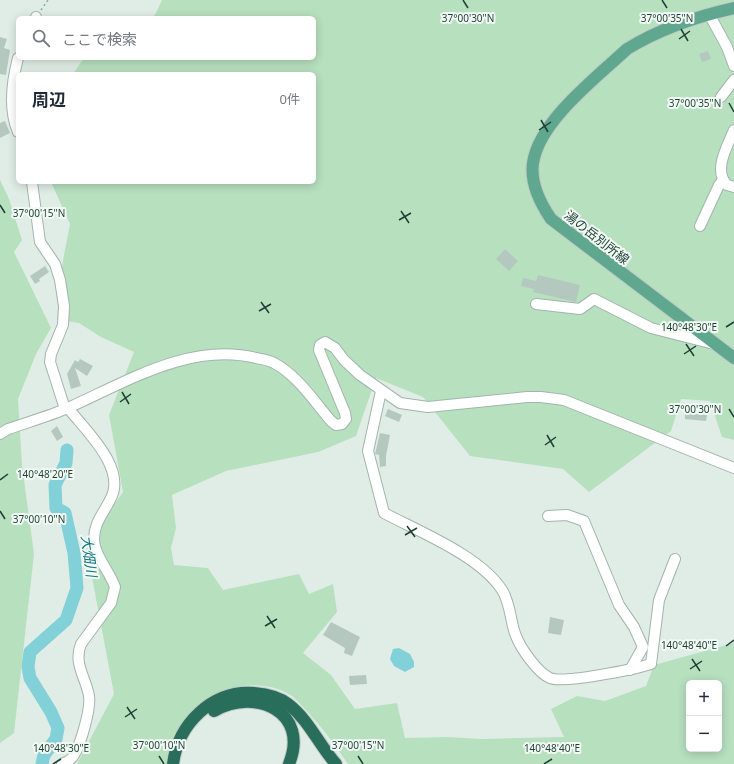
<!DOCTYPE html>
<html lang="ja">
<head>
<meta charset="utf-8">
<style>
  :root { --surface:#fff; --page:#f2f2f3; --text:#1f2937; --muted:#747a83; --line:#e0e1e3 }
  body { margin:0; font-family:"Noto Sans","Noto Sans JP",sans-serif; background:var(--page); color:var(--text) }
  .controls { position:absolute; right:12px; bottom:12px; display:grid; overflow:hidden; border-radius:6px; box-shadow:0 2px 10px #0003 }
  .controls button { width:36px; height:36px; display:grid; place-items:center; padding:0; border:0; border-bottom:1px solid var(--line); background:var(--surface); color:var(--text); font:20px sans-serif }
  .list { margin:0; padding:0; list-style:none }
  h2 { display:flex; justify-content:space-between; align-items:center; height:52px; margin:0; padding:0 16px; font-size:17px }
  h2 small { font-size:13px; font-weight:400; color:var(--muted) }
  .icon { flex:none; width:22px; height:22px; fill:none; stroke:currentColor; stroke-width:2; stroke-linecap:round; stroke-linejoin:round }
  .map { position:relative; flex:none; width:734px; height:764px; overflow:hidden }
  .search { position:absolute; background:var(--surface); box-shadow:0 2px 10px #0003; left:16px; top:16px; width:300px; height:44px; display:flex; align-items:center; gap:10px; box-sizing:border-box; padding:0 14px; border-radius:6px; color:var(--muted); font-size:15px }
  .panel { position:absolute; background:var(--surface); box-shadow:0 2px 10px #0003; left:16px; top:72px; width:300px; height:112px; border-radius:6px }
  .map>svg:first-child { display:block }
</style>
</head>
<body>
<div class="map">
<svg width="734" height="764" viewBox="0 0 734 764">
  <rect width="100%" height="100%" fill="#e0ede6"/>
  <g fill="#b7e0bf" fill-rule="evenodd">
    <path d="M162,0H734V440L722,437L710,401L681,399L671,431L589,492L563,469L470,456L423,397L376,378L356,436L318,452L226,471L172,495L176,528L171,548L174,565L208,568L223,590L299,574L309,594L333,584L337,612L303,653L331,675L355,709L397,703L405,738L447,737L481,739L564,737L551,709L577,696L605,701L646,686L654,665L734,643V764H348C335,745 321,726 305,709C301,705 296,699 292,696C258,674 208,688 185,719C175,731 169,749 167,764H77L114,694L86,545L123,492L109,415L134,352L101,337L79,323L57,320L62,266L70,224L51,182H314V74H73L84,58H314V18H149L155,15ZM689,683H719V749H689Z"/>
    <polygon points="0,180 9,199 22,240 14,252 51,328 36,354 18,399 22,465 34,554 14,733 0,743"/>
  </g>
  <polygon fill="#82d0d8" points="399,648 410,654 414,662 414,667 405,672 394,666 390,659 393,649"/>
  <g fill="none" stroke-linecap="round" stroke-linejoin="round">
    <polyline stroke="#82d0d8" stroke-width="13" points="42,764 44,755 56,739 58,728 51,712 30,678 28,667 30,652 66,620 77,588 74,553 65,513 56,508 55,485 66,463 67,450"/>
  </g>
  <g fill="#b5c8bf">
    <polygon points="0,37 7,39 4,48 10,50 6,75 0,74"/>
    <polygon points="708,51 711,59 702,62 699,54"/>
    <polygon points="5,121 10,133 0,138 0,123"/>
    <polygon points="505,249 518,261 509,271 496,259"/>
    <polygon points="45,266 49,272 39,279 40,281 35,284 30,276"/>
    <polygon points="538,275 580,285 576,302 533,292 534,289 521,286 523,278 536,281"/>
    <polygon points="80,359 93,366 87,376 75,368 81,386 71,389 67,374 75,360 78,362"/>
    <polygon points="388,409 402,415 399,422 385,416"/>
    <polygon points="685,413 707,415 706,421 685,419"/>
    <polygon points="57,426 63,437 57,441 51,431"/>
    <polygon points="380,433 390,435 386,456 386,466 380,467 379,455 375,454"/>
    <polygon points="550,617 564,620 561,635 548,633"/>
    <polygon points="331,622 360,637 352,656 344,653 345,648 323,635"/>
    <polygon points="366,675 367,684 350,685 349,676"/>
  </g>
  <g fill="none" stroke-linecap="round" stroke-linejoin="round">
    <defs>
      <g id="minor">
        <polyline points="709,14 727,47 734,66"/>
        <polyline points="36,18 36,17"/>
        <polyline points="721,97 734,80"/>
        <path d="M734,130C727,147 713,170 727,185L734,187"/>
        <path d="M18,132C8,109 12,81 18,58"/>
        <polyline points="32,182 40,242 55,264 60,280 64,306 63,325 51,354 50,362 65,409"/>
        <polyline points="700,226 719,185 723,180"/>
        <polyline points="536,304 580,309 594,299 651,328 714,344"/>
        <path d="M381,391L368,451L384,513C420,532 480,556 502,590C511,604 510,622 516,636C521,649 538,673 550,678C563,684 635,669 651,664L659,600L675,559"/>
        <path d="M0,434L8,429C28,422 50,416 70,407C128,381 191,342 256,358C262,359 269,360 274,363C297,375 314,401 331,421L336,425L342,424L346,419L345,413L319,350L320,345L325,342L335,348L344,360L360,375L400,403L428,407L527,397H541L564,400L734,468"/>
        <polyline points="548,516 567,515 584,521 619,605 634,627 643,647 630,670"/>
        <path d="M62,764C66,762 72,760 74,755C81,744 91,708 89,696C86,678 73,663 81,644L111,603L115,587C110,572 94,555 94,539C94,523 103,514 110,500C128,469 86,431 68,408"/>
      </g>
      <path id="major" d="M734,8C698,16 659,29 627,49C597,77 539,121 533,163C530,184 540,203 551,219L734,358"/>
      <g id="highway">
        <path d="M214,711C256,687 310,712 289,764"/>
        <path d="M173,764C178,724 212,690 254,693C266,694 279,697 288,704C309,720 319,745 336,764"/>
      </g>
    </defs>
    <use href="#minor" stroke="#a2b5ad" stroke-width="12"/>
    <use href="#major" stroke="#c0c9c6" stroke-width="14"/>
    <use href="#highway" stroke="#c0c9c6" stroke-width="14"/>
    <polyline stroke="#7db49f" stroke-width="1.5" stroke-dasharray="2 3" stroke-linecap="butt" points="41,10 48,0"/>
    <use href="#minor" stroke="#fff" stroke-width="10"/>
    <use href="#major" stroke="#60a790" stroke-width="12"/>
    <use href="#highway" stroke="#286e5b" stroke-width="12"/>
  </g>
  <path fill="none" stroke="#1f3f34" stroke-width="1.5" d="M463,0L468,8M662,0L667,8M681,29L688,41M679,39L690,31M729,103L734,112M541,120L548,132M539,130L551,122M0,205L5,213M401,211L409,223M399,220L411,213M261,302L269,313M259,311L271,304M726,327L734,322M686,344L694,356M684,354L696,346M122,392L129,404M120,402L131,394M729,409L734,417M547,435L554,447M545,445L556,437M0,480L8,474M0,511L5,519M407,526L415,537M405,535L417,528M267,616L275,628M265,626L277,619M726,646L734,640M692,659L700,671M690,669L702,661M127,707L135,719M125,717L137,709M159,756L164,764M358,756L363,764M53,764L61,759M544,764L552,759"/>
  <g text-anchor="middle" stroke-width="4" stroke-linejoin="round" paint-order="stroke">
    <g font-size="13" fill="#1f3f34" stroke="#f1f9f4">
      <text transform="translate(597 237) rotate(38)" y="5">湯の岳別所線</text>
    </g>
    <g font-size="14" font-style="italic" fill="#137681" stroke="#f1f9f4">
      <text transform="translate(89 556) rotate(82)" y="5">大畑川</text>
    </g>
  </g>
  <g font-size="10" text-anchor="middle" fill="#1f3f34" stroke="#f1f9f4" stroke-width="4" stroke-linejoin="round" paint-order="stroke">
    <text x="468" y="22">37°00'30"N</text>
    <text x="667" y="22">37°00'35"N</text>
    <text x="695" y="107">37°00'35"N</text>
    <text x="39" y="217">37°00'15"N</text>
    <text x="689" y="331">140°48'30"E</text>
    <text x="695" y="413">37°00'30"N</text>
    <text x="45" y="478">140°48'20"E</text>
    <text x="39" y="523">37°00'10"N</text>
    <text x="689" y="649">140°48'40"E</text>
    <text x="159" y="749">37°00'10"N</text>
    <text x="358" y="749">37°00'15"N</text>
    <text x="61" y="752">140°48'30"E</text>
    <text x="552" y="752">140°48'40"E</text>
  </g>
</svg>
<div class="controls">
<button>+</button>
<button>−</button>
</div>
<div class="search"><svg class="icon" aria-label="search" viewBox="0 0 24 24"><circle cx="10" cy="10" r="6"/><path d="M15 15l6 6"/></svg>ここで検索</div>
<section class="panel">
<h2>周辺<small>0件</small></h2>
<ul class="list">
</ul>
</section>
</div>
</body>
</html>
